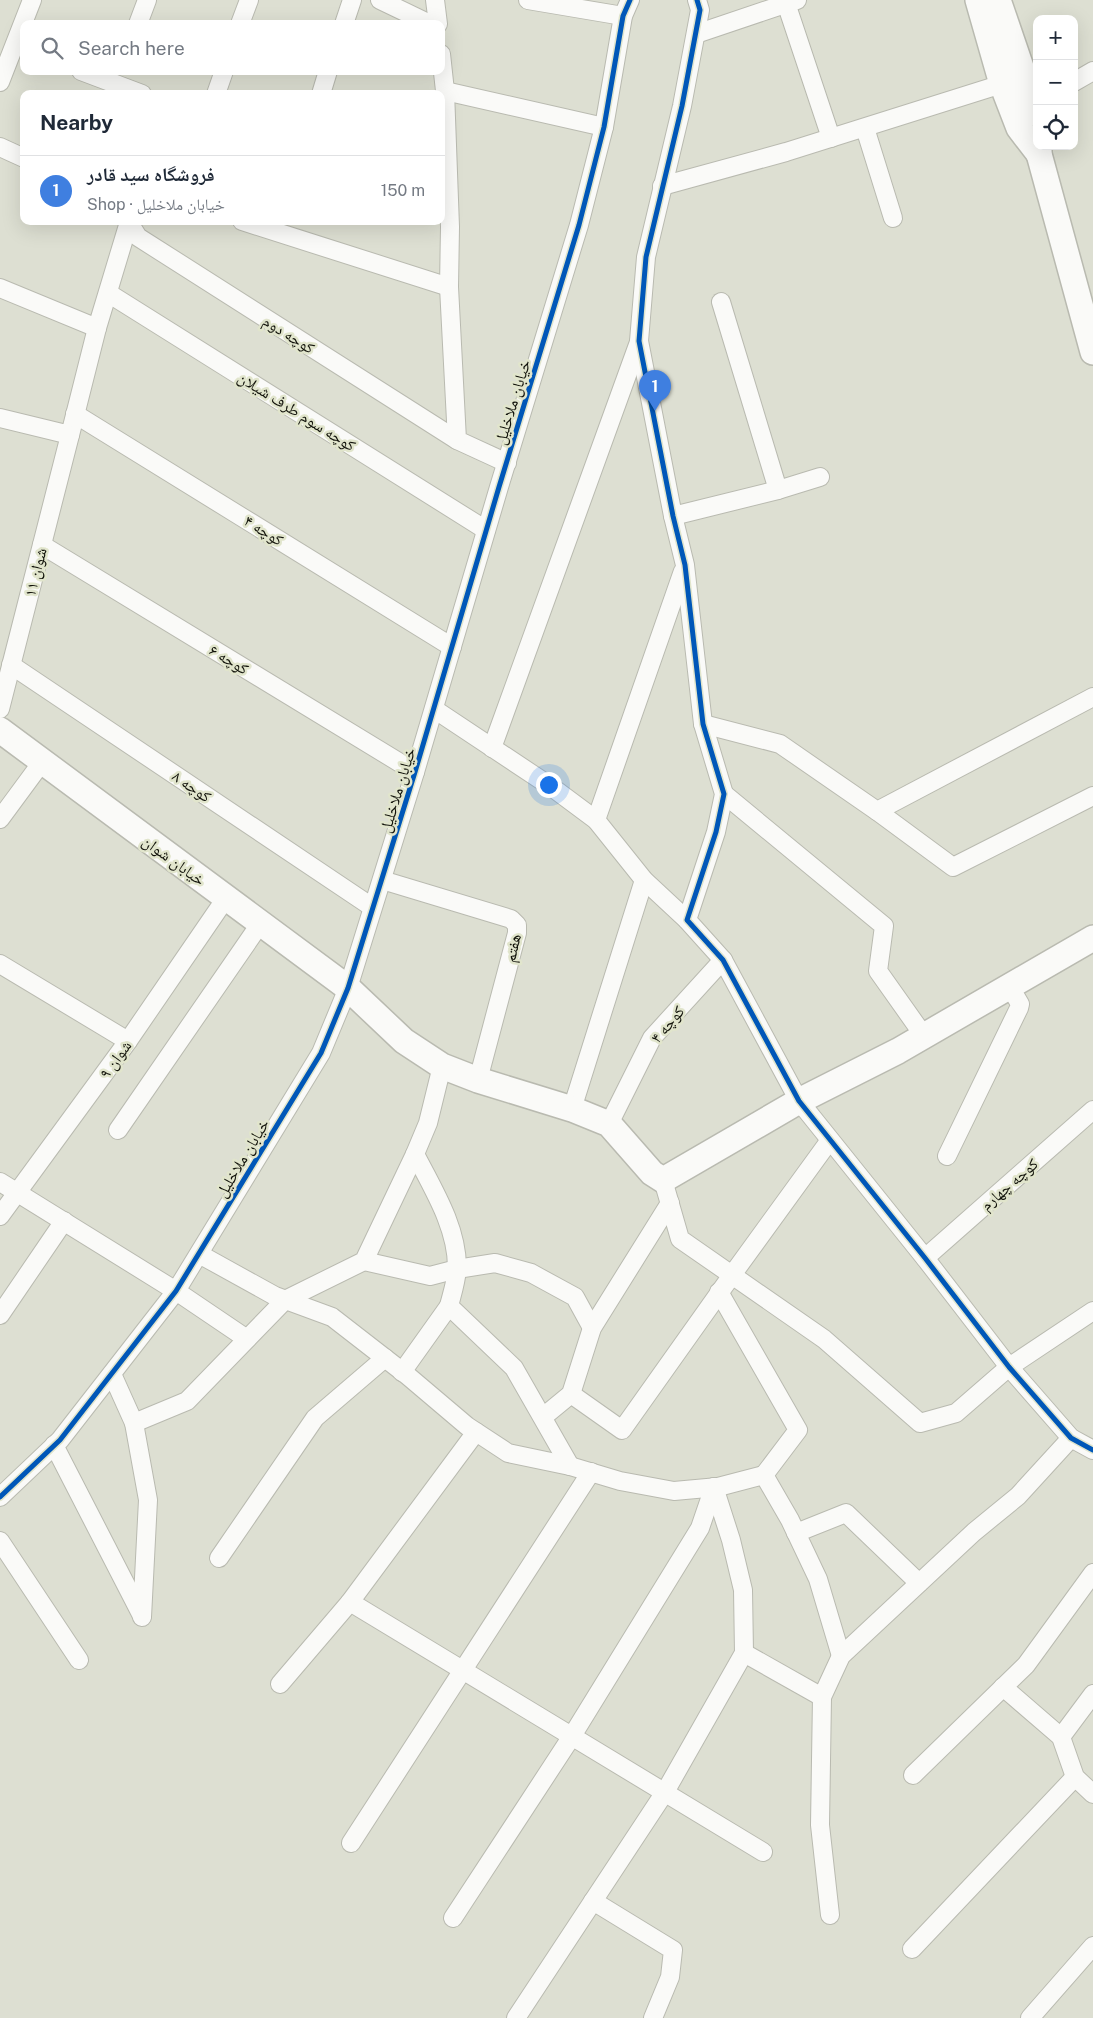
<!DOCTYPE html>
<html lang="en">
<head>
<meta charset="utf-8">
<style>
  :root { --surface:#fff; --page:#f6f6f7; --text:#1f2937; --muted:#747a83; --line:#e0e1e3; --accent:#585a50 }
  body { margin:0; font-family:"Public Sans","Noto Naskh Arabic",sans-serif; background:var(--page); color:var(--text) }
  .controls { position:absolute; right:15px; top:15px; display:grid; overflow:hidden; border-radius:10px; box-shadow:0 5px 20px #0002 }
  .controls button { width:45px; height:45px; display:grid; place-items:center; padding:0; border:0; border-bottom:1px solid var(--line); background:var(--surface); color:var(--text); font:25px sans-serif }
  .you { position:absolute; left:548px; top:784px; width:18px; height:18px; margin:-12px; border:4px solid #fff; border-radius:50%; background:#1a73e8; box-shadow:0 0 0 8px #1a73e833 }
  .badge { display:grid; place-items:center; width:32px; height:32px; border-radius:50%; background:var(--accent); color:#fff; font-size:16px; font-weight:700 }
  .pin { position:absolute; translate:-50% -41px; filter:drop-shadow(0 1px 2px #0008) }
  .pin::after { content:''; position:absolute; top:26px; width:18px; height:15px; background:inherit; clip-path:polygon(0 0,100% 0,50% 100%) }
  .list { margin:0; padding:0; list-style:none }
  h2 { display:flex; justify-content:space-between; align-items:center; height:65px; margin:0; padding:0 20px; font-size:21px }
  h2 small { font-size:16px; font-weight:400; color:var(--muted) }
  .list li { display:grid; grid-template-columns:32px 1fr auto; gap:15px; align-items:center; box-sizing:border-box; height:70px; padding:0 20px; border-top:1px solid var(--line) }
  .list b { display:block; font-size:19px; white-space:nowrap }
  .list p { margin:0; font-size:16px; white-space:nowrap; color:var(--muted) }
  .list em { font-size:16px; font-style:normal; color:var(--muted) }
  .icon { flex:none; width:28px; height:28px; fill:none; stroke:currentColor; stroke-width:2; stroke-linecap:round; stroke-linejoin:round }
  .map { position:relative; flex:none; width:1093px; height:2018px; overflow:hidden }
  .search { position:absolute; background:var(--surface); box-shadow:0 5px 20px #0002; left:20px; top:20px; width:425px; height:55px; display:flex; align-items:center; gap:12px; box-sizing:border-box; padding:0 18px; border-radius:10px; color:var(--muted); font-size:19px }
  .panel { position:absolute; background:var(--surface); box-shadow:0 5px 20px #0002; left:20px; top:90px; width:425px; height:135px; border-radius:10px }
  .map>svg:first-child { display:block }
</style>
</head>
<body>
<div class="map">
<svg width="1093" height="2018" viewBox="0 0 1093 2018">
  <rect width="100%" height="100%" fill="#dddfd2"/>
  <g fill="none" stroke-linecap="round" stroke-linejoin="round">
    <defs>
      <g id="street">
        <polyline points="380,0 430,24"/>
        <polyline points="435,0 438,24"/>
        <polyline points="528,0 623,16"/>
        <polyline points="697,0 700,10 682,106 646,257 639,341 673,516 685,565 703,724 724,794 716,832 687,920 723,960 799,1101 925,1258 1009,1367 1071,1438 1093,1450"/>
        <polyline points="786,3 831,138"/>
        <polyline points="138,24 147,0"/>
        <polyline points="240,24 249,0"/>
        <polyline points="344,24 352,0"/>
        <polyline points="696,34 797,0"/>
        <polyline points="441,54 445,91 450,227 449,287 457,440 507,463"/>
        <polyline points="81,71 142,94"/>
        <polyline points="0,82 32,0"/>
        <polyline points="1074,82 1093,71"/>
        <polyline points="445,91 604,127"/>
        <polyline points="216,94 224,71"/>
        <polyline points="321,94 328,71"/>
        <polyline points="865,128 893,218"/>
        <polyline points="0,147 24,158"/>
        <polyline points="662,186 786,152 1002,84"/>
        <polyline points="128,221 138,237 457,440"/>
        <polyline points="242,221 449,287"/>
        <polyline points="0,288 97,328 129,222"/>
        <polyline points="108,293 486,530"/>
        <polyline points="721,302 778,490"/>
        <polyline points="75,414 452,647"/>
        <polyline points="0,418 70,435 97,328"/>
        <polyline points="673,516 778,490 820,477"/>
        <polyline points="42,545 415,772"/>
        <polyline points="11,665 372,907"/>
        <polyline points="0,709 70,435"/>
        <polyline points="434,709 553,788 596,820 644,880 687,920"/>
        <polyline points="703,724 780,744 877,811 1093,697"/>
        <polyline points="492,748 639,342"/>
        <polyline points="724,794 884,926 878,971 924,1036"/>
        <polyline points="877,811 953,867 1093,796"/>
        <polyline points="0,819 42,762"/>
        <polyline points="596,820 683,571"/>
        <polyline points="382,880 511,919 517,925 517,933 478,1080"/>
        <polyline points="0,964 128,1041"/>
        <path d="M442,1066L428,1123L415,1154C433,1189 457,1227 457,1267C457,1279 452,1294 449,1306L514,1368L570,1466"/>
        <polyline points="572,1109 644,880"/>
        <polyline points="609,1124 652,1038 723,960"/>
        <polyline points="118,1130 260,924"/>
        <polyline points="947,1156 1019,1008 1020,1004 1010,987"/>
        <polyline points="663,1180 680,1239 824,1339 920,1423 956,1413 1009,1367 1093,1311"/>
        <polyline points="0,1182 176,1291 247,1339"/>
        <polyline points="0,1216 128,1041 226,898"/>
        <polyline points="199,1254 275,1296 332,1317 408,1376 467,1426 508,1453 570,1466 620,1481 674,1491 718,1487 764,1475 790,1520 818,1579 841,1656"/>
        <polyline points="925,1258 1093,1110"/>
        <polyline points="364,1261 430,1276 457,1269 495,1263 531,1273 575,1297 592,1328"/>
        <polyline points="719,1292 798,1430 764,1475"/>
        <polyline points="0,1315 64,1221"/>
        <polyline points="402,1372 449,1306"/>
        <polyline points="112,1374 134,1423 148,1500 142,1617"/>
        <polyline points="571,1394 622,1430 732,1275 830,1140"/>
        <polyline points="543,1417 571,1394 592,1328 670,1203"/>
        <polyline points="134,1423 187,1401 285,1300 364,1261 415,1154"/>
        <polyline points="54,1445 142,1616"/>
        <polyline points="0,1497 60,1440 176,1291 321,1053 348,988 415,772 499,487 579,225 604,127 623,16 630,0"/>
        <polyline points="796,1533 846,1513 919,1583"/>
        <polyline points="0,1541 79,1660"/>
        <polyline points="219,1558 315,1418 385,1358"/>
        <polyline points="350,1602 763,1852"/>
        <polyline points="744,1653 822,1697"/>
        <polyline points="280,1684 350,1602 476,1432"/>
        <polyline points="1003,1687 1061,1737 1075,1777 1093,1794"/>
        <polyline points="1061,1737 1093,1694"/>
        <polyline points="913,1775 1026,1665 1093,1573"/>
        <polyline points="351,1843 591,1472"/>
        <polyline points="593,1901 673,1950 670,1977 653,2018"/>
        <polyline points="830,1915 820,1825 822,1697 841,1656 974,1532 1018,1496 1071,1438"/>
        <polyline points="453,1918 572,1736 700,1528 714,1487"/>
        <polyline points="912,1949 1075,1777"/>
        <polyline points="516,2018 665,1792 744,1653 743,1590 731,1540 714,1487"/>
        <polyline points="1030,2018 1093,1946"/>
      </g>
      <g id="secondary">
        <polyline points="978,0 1002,84 1019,128 1039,154"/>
        <polyline points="998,0 1037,114"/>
        <polyline points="1039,146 1039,154 1093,352"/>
        <polyline points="0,730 348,988 404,1041 442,1066 478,1080 572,1109 609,1124 652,1173 663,1180 799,1101 898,1051 1093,938"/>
      </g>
    </defs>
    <use href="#street" stroke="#b9bab0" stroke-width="20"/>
    <use href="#secondary" stroke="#b9bab0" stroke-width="28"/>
    <use href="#street" stroke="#fafaf8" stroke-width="18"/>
    <use href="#secondary" stroke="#fafaf8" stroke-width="25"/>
    <defs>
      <g id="cycleway">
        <polyline points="697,0 700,10 682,106 646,257 639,341 673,516 685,565 703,724 724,794 716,832 687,920 723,960 799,1101 925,1258 1009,1367 1071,1438 1093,1450"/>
        <polyline points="0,1497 60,1440 176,1291 321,1053 348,988 415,772 499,487 579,225 604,127 623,16 630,0"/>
      </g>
    </defs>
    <use href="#cycleway" stroke="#e1e5cc" stroke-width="8"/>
    <use href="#cycleway" stroke="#0057b8" stroke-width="5"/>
  </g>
  <g text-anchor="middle" stroke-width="5" stroke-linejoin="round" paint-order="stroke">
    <g font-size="16" fill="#11120a" stroke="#e1e5cc">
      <text transform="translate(289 334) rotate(32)" y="6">کوچه دوم</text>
      <text transform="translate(512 402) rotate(-73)" y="6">خیابان ملاخلیل</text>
      <text transform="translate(297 411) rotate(32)" y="6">کوچه سوم طرف شیلان</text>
      <text transform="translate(264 530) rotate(32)" y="6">کوچه ۴</text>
      <text transform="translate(35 572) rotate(-76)" y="6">شوان ۱۱</text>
      <text transform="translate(229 659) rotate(31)" y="6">کوچه ۶</text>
      <text transform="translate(192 786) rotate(34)" y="6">کوچه ۸</text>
      <text transform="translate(397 790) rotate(-73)" y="6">خیابان ملاخلیل</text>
      <text transform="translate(174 860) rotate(36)" y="6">خیابان شوان</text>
      <text transform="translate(512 948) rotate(-77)" y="6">هفتم</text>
      <text transform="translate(667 1024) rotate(-50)" y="6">کوچه ۴</text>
      <text transform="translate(115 1059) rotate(-54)" y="6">شوان ۹</text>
      <text transform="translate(242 1158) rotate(-59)" y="6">خیابان ملاخلیل</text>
      <text transform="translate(1009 1184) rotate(-41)" y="6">کوچه چهارم</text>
    </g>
  </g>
</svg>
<div class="controls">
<button>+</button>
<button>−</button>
<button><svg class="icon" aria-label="locate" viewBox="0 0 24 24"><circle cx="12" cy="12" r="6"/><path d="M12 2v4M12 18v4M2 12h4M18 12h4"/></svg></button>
</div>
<div class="you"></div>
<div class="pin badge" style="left:655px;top:411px;background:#3f7fe0">1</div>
<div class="search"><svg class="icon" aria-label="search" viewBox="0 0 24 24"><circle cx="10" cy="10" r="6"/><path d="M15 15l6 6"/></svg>Search here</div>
<section class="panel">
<h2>Nearby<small></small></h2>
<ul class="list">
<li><span class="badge" style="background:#3f7fe0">1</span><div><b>فروشگاه سید قادر</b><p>Shop · خیابان ملاخلیل</p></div><em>150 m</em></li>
</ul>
</section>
</div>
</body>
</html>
